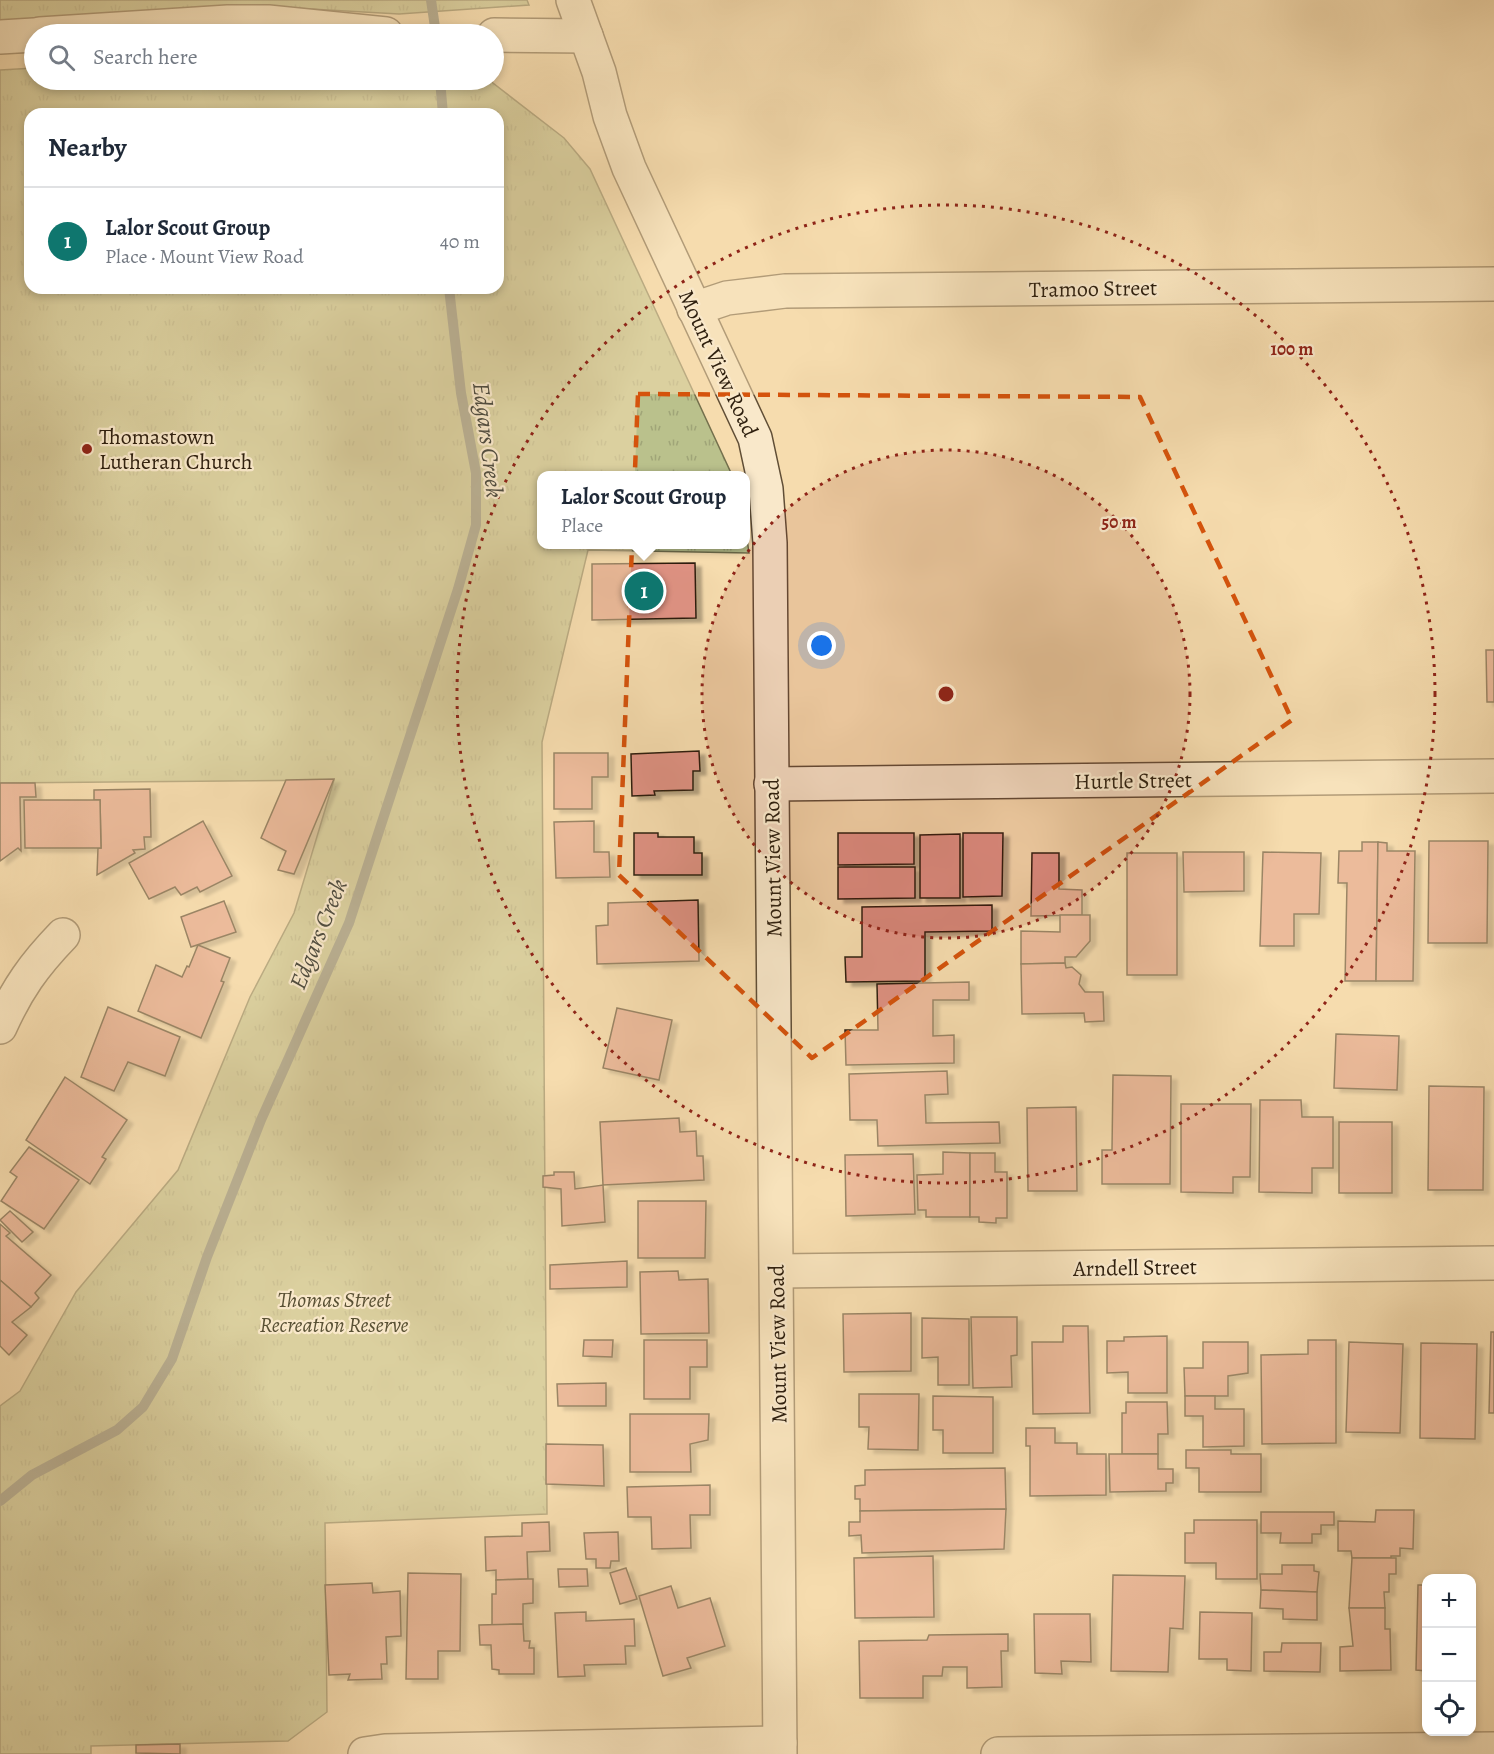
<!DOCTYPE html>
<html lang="en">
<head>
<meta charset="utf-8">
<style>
  :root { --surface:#fff; --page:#f2f2f3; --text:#1f2937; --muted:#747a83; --line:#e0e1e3; --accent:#0f766e }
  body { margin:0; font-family:Alegreya,serif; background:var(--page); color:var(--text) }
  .controls { position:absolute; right:18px; bottom:18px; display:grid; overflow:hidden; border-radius:12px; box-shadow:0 3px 9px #0003 }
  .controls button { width:54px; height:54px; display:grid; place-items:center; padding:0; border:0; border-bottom:2px solid var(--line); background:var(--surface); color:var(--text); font:30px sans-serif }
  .you { position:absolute; left:822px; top:646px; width:21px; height:21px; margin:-15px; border:4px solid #fff; border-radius:50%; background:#1a73e8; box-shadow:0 0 0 9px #1a73e833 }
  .badge { display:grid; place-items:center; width:39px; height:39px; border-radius:50%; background:var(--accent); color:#fff; font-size:20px; font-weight:700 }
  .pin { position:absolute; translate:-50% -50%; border:3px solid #fff; box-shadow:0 2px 6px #0006 }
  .popup { position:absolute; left:537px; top:471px; width:213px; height:78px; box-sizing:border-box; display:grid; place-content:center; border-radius:12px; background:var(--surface); filter:drop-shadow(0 2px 4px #0005); font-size:20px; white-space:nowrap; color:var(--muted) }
  .popup b { font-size:22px; color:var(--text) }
  .popup::after { content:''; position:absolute; left:50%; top:100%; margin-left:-12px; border:12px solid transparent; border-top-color:var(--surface) }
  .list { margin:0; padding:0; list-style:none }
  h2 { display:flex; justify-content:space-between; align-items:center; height:78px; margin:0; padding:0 24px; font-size:26px }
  h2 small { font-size:20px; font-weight:400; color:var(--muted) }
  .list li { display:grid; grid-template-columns:39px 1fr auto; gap:18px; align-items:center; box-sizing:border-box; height:108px; padding:0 24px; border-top:2px solid var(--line) }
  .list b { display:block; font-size:22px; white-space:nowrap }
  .list p { margin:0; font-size:20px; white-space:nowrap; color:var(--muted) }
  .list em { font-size:20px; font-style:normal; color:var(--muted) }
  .icon { flex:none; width:33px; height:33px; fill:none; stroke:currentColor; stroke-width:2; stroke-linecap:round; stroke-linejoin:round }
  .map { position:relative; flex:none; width:1494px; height:1754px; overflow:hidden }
  .search { position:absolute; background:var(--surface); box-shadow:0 3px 9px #0003; left:24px; top:24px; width:480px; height:66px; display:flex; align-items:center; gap:15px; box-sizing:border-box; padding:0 21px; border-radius:33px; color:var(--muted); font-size:22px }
  .panel { position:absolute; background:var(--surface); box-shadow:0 3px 9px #0003; left:24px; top:108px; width:480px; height:186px; border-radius:18px }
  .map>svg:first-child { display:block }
</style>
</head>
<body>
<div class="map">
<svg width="1494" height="1754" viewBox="0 0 1494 1754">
  <defs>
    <pattern id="grass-tufts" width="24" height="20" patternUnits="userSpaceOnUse" patternTransform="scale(1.5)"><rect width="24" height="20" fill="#bac18c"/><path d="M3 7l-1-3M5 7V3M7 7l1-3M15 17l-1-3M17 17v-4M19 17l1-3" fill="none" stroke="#a0a578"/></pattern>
    <filter id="shadow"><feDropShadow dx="6" dy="4" stdDeviation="1.5" flood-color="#0004"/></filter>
  </defs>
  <rect width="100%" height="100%" fill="#f6dcae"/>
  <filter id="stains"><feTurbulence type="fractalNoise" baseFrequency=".00333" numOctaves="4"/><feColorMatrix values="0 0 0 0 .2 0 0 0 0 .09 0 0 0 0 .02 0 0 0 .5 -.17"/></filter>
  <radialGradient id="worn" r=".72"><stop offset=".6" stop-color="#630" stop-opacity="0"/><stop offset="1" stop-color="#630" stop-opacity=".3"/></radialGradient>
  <g fill="url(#grass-tufts)" stroke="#74704d" stroke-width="1.5" fill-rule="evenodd">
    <polygon points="0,0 527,0 529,5 399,14 275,7 0,23"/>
    <path d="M34,68V80H489L564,138L590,169L732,475L542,476V544H746V532L749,553L588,550L542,742L547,1514L325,1523L327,1712L288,1741L91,1746V1754H0V1406L20,1391L76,1292L178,1170L250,997L294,913L334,780L0,783V70ZM30,114H498V288H30Z"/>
  </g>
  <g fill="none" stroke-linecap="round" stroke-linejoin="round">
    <g stroke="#727b72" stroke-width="10">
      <polyline points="431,0 436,34"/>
      <polyline points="440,80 443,114"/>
      <polyline points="0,1501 32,1475 117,1430 143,1407 172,1359 207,1257 261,1120 349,923 458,589 476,525 476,473 461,393 449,288"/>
    </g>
  </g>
  <g fill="#df9283" stroke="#2e1f0e" stroke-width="1.5" filter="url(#shadow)">
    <polygon points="695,563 696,618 592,620 592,564"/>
    <polygon points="1486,650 1494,650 1494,702 1487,702"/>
    <polygon points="699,751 700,771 693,771 693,790 654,791 655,795 632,796 631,754"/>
    <polygon points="554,753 608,753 608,777 592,777 592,809 554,809"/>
    <polygon points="334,779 294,874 278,870 286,851 261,838 286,780"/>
    <polygon points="0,783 35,783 36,797 20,797 21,851 18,848 0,861"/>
    <polygon points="150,789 151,837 144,837 145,849 133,850 135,853 97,875 98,848 101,848 100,800 94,800 94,790"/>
    <polygon points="24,800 100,800 101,848 25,848"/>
    <polygon points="203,821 232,876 200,892 197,887 181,895 175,887 149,899 129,863"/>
    <polygon points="594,821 594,852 609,852 610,877 556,878 554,822"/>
    <polygon points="634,833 658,833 658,837 694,837 694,853 702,853 702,875 634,875"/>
    <polygon points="838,833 914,833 914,864 838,865"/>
    <polygon points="963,833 1003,833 1002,896 963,897"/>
    <polygon points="960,834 960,898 920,898 920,835"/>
    <polygon points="1429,841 1488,841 1487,943 1428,943"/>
    <polygon points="1362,842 1378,842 1376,981 1345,981 1347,883 1338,883 1339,851 1362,851"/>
    <polygon points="1378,842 1387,843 1387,851 1415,851 1413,981 1376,981"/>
    <polygon points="1183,852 1244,852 1244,891 1184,892"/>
    <polygon points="1263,852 1321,853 1319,914 1294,914 1294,946 1260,946"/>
    <polygon points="1032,853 1059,853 1059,889 1082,890 1082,915 1031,916"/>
    <rect x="1127" y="853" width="50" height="122"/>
    <polygon points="838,867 915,867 915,898 838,899"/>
    <polygon points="698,900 699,961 597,964 596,926 608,925 608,903"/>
    <polygon points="224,901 236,932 191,947 181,917"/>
    <polygon points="992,905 992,931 925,932 925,981 846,982 845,957 862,957 862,907"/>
    <polygon points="1060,915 1090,915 1090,941 1076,957 1065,957 1065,963 1021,964 1021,931 1060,932"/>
    <polygon points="198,945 230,958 221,981 224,982 201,1038 138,1011 156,965 182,977 187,966 189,967"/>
    <polygon points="1065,963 1066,968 1072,967 1081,975 1079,984 1085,992 1103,992 1104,1021 1085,1022 1084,1013 1022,1014 1021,964"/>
    <polygon points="969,982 969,1000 933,1000 933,1036 954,1035 954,1063 846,1065 845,1030 878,1030 877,984"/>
    <polygon points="108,1007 180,1037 165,1076 128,1062 114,1091 81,1077"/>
    <polygon points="617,1008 672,1020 659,1080 603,1068"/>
    <polygon points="1336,1034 1399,1036 1397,1090 1334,1088"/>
    <polygon points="947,1071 948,1094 925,1095 926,1123 999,1122 1000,1143 878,1146 877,1120 850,1120 849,1074"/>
    <polygon points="1113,1075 1171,1076 1170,1184 1102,1184 1102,1150 1112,1150"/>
    <polygon points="65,1077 127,1120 102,1157 106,1159 90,1184 26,1140"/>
    <polygon points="1429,1086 1484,1087 1483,1190 1428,1190"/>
    <polygon points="1260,1100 1301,1100 1302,1117 1333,1117 1333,1168 1312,1168 1312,1193 1259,1192"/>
    <polygon points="1181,1104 1251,1104 1250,1177 1233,1177 1233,1193 1181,1192"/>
    <polygon points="1076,1107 1077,1191 1028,1191 1027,1108"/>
    <polygon points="679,1118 680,1132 696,1131 697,1156 703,1156 704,1180 603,1185 600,1122"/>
    <rect x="1339" y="1122" width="53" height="71"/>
    <polygon points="29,1147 79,1180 44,1229 1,1201 17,1177 10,1172"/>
    <polygon points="943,1152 970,1153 970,1217 926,1217 926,1210 918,1210 917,1175 943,1174"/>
    <polygon points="970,1153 995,1153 995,1172 1007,1172 1007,1218 996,1218 996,1223 979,1222 979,1217 970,1217"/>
    <polygon points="913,1154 915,1214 846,1216 845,1155"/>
    <polygon points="554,1172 574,1172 575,1189 603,1185 605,1222 562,1226 561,1189 543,1187 543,1176 554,1175"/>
    <polygon points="638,1201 706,1201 705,1258 638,1258"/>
    <polygon points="10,1211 33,1232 22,1242 0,1220"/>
    <polygon points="0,1224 10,1233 6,1236 51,1275 35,1293 39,1298 31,1307 0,1280"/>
    <polygon points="627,1261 627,1287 550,1289 550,1265"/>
    <polygon points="678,1271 679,1280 708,1279 709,1333 641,1334 640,1272"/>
    <polygon points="0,1280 31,1307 12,1322 27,1335 9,1355 0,1346"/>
    <polygon points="911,1313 911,1371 844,1372 843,1314"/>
    <polygon points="971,1317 1017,1317 1017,1355 1011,1356 1012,1387 973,1388"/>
    <polygon points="922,1318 969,1319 969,1385 938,1385 938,1357 922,1358"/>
    <polygon points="1063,1326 1088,1326 1090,1413 1033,1414 1032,1342 1063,1342"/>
    <polygon points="1491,1332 1494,1332 1494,1413 1489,1413"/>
    <polygon points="1167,1336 1167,1393 1128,1393 1128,1372 1107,1373 1107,1341 1124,1341 1124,1337"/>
    <polygon points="584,1340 613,1340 612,1357 583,1356"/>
    <polygon points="644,1340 707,1340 707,1367 690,1367 690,1399 644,1399"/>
    <polygon points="1308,1340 1336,1340 1336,1443 1262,1444 1261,1355 1308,1354"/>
    <polygon points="1203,1342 1248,1342 1248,1373 1228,1376 1228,1396 1185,1396 1184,1368 1203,1368"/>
    <polygon points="1349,1342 1403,1344 1400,1433 1346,1432"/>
    <polygon points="1421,1343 1477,1344 1475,1439 1420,1438"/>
    <polygon points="606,1383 606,1406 558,1406 557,1384"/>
    <polygon points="859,1394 919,1394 918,1450 868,1449 869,1427 859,1427"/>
    <polygon points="933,1396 993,1397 993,1453 943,1453 943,1430 933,1430"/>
    <polygon points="1185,1396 1215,1396 1215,1409 1244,1409 1244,1446 1203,1447 1203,1416 1185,1416"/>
    <polygon points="1126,1402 1167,1402 1168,1434 1158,1434 1158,1454 1122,1454 1122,1413 1126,1413"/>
    <polygon points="630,1414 709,1414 708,1440 690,1444 691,1472 630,1472"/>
    <polygon points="1026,1428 1055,1428 1055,1443 1077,1443 1077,1454 1106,1454 1106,1495 1030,1496 1030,1446 1026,1446"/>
    <polygon points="546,1444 603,1445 604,1486 546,1484"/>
    <polygon points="1186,1450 1231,1450 1231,1454 1261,1454 1261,1492 1199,1492 1199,1468 1186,1468"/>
    <polygon points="1109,1454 1158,1454 1158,1469 1173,1469 1173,1483 1166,1483 1166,1491 1110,1492"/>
    <polygon points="1005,1468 1006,1509 860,1511 860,1499 855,1499 855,1486 865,1485 865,1470"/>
    <polygon points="710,1485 710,1515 690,1515 691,1548 652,1549 651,1517 628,1517 627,1487"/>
    <polygon points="1006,1509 1004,1549 862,1553 861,1535 849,1536 849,1522 860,1522 860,1511"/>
    <polygon points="1376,1510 1414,1510 1413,1549 1400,1548 1400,1556 1391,1556 1391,1558 1352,1558 1351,1551 1338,1551 1338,1521 1375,1522"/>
    <polygon points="1261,1512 1334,1512 1334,1525 1321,1525 1321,1534 1312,1534 1312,1543 1280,1543 1281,1533 1261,1533"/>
    <polygon points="1194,1520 1257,1520 1257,1579 1216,1579 1216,1563 1185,1563 1185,1533 1194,1533"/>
    <polygon points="549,1522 550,1551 527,1552 528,1579 496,1580 496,1570 486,1571 485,1537 522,1536 522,1523"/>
    <polygon points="618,1532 619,1561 611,1561 610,1568 596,1568 596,1559 586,1559 584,1533"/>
    <polygon points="933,1556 934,1617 855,1618 854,1558"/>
    <polygon points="1352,1558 1396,1558 1396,1574 1389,1574 1389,1592 1384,1592 1385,1608 1349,1608"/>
    <polygon points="1282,1565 1314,1565 1314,1571 1319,1572 1317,1592 1261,1590 1260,1574 1282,1574"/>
    <polygon points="626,1568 637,1599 620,1604 610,1573"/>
    <polygon points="558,1569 587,1569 588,1586 559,1587"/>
    <polygon points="408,1573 461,1574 460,1651 438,1651 438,1679 406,1679"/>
    <polygon points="1113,1575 1185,1576 1183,1629 1170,1628 1168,1672 1111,1671"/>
    <polygon points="528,1579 533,1579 533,1603 523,1604 523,1624 492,1625 492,1594 496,1594 496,1580"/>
    <polygon points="372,1583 373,1593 400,1591 401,1636 386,1637 387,1664 381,1664 382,1679 348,1680 350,1674 329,1675 325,1585"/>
    <polygon points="1418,1585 1426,1585 1426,1671 1416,1670"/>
    <polygon points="671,1586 678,1608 710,1598 725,1646 687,1658 691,1668 663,1676 639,1596"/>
    <polygon points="1261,1590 1317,1592 1317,1620 1283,1619 1283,1609 1260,1608"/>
    <polygon points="1349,1608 1385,1608 1385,1629 1390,1629 1391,1670 1340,1671 1340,1647 1353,1646"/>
    <polygon points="586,1612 586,1621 634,1619 635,1646 625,1646 626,1664 584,1665 585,1676 558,1677 555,1613"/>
    <polygon points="1200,1612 1252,1613 1251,1671 1227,1670 1227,1659 1199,1659"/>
    <polygon points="1034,1614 1090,1614 1091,1662 1061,1661 1062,1674 1035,1673"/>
    <polygon points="523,1624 524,1641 530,1641 529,1648 534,1648 534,1674 499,1674 499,1670 492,1669 491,1645 480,1645 479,1625"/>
    <polygon points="1008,1634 1008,1651 1001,1651 1002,1687 967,1688 967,1667 943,1667 942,1676 923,1676 923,1698 860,1698 859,1641 927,1640 929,1635"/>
    <polygon points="1282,1643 1321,1643 1320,1672 1264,1671 1264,1652 1281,1652"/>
    <polygon points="180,1744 180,1754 136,1753 136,1745"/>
  </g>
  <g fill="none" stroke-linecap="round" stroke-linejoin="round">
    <defs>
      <g id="minor">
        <polyline points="573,0 599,72 610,116 629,168 755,438 766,489 770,543 780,1754"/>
        <polyline points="40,34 228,22 268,22 386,34"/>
        <polyline points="494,35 586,36"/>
        <polyline points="0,37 34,35"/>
        <polyline points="694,309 727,298 785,291 1494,284"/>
        <polyline points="771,784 1494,776"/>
        <path d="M0,1027C17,989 34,965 63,935"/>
        <polyline points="777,1271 1494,1263"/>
        <polyline points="365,1754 385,1751 780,1743"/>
        <polyline points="998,1754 1494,1749"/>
      </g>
    </defs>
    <use href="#minor" stroke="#604e36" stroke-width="36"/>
    <use href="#minor" stroke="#f9e8ca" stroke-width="33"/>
  </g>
  <path d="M0 0H1494V1754H0ZM638,394L1140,397L1292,720L812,1058L619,875Z" fill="#f6dcae" fill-opacity=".55" fill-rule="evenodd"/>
  <path fill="none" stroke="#d5530c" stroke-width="4.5" stroke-dasharray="12 8" stroke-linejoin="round" d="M638,394L1140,397L1292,720L812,1058L619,875Z"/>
  <circle cx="946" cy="694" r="244" fill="#8f2418" fill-opacity=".12"/>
  <g fill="none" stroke="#8f2418" stroke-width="3" stroke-dasharray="3 6">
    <circle cx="946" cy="694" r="244"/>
    <circle cx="946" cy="694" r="489"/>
  </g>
  <circle fill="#8f2418" stroke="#f9e8ca" stroke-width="2" cx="87" cy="449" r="6"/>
  <g text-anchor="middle" stroke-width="4.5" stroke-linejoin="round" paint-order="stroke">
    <g font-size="22" fill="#2e1f0e" stroke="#f9e8ca">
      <text transform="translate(1093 288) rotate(-1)" y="8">Tramoo Street</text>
      <text transform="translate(719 363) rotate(65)" y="8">Mount View Road</text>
      <text transform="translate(1133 780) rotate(-1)" y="8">Hurtle Street</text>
      <text transform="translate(772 858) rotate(-91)" y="8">Mount View Road</text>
      <text transform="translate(1135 1267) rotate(-1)" y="8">Arndell Street</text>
      <text transform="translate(777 1344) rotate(-91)" y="8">Mount View Road</text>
    </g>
    <g font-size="22" fill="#2e1f0e" stroke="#f9e8ca" text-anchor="start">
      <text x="99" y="444">Thomastown<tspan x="99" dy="25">Lutheran Church</tspan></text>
    </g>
    <g font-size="22" font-style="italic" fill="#585034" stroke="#f9e8ca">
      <text x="334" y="1307">Thomas Street<tspan x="334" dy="25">Recreation Reserve</tspan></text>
    </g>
    <g font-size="24" font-style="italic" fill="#504d40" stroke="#f9e8ca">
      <text transform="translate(488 440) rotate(83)" y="8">Edgars Creek</text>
      <text transform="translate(318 934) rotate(-68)" y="8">Edgars Creek</text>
    </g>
  </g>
  <circle cx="946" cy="694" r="9" fill="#8f2418" stroke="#f9e8ca" stroke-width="3"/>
  <g font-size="18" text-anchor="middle" font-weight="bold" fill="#8f2418" stroke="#f9e8ca" stroke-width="4.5" stroke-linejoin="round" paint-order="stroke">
    <text x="1292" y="355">100 m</text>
    <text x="1119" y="528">50 m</text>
  </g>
  <rect width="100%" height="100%" filter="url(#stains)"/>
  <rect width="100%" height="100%" fill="url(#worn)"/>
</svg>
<div class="controls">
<button>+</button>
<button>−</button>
<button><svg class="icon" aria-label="locate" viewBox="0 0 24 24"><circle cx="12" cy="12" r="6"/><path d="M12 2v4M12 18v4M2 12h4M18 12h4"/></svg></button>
</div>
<div class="you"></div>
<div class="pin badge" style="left:644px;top:591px">1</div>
<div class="popup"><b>Lalor Scout Group</b>Place</div>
<div class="search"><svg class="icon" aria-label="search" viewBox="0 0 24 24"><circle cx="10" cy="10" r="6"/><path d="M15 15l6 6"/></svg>Search here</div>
<section class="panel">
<h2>Nearby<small></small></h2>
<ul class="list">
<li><span class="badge">1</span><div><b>Lalor Scout Group</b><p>Place · Mount View Road</p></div><em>40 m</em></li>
</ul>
</section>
</div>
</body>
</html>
